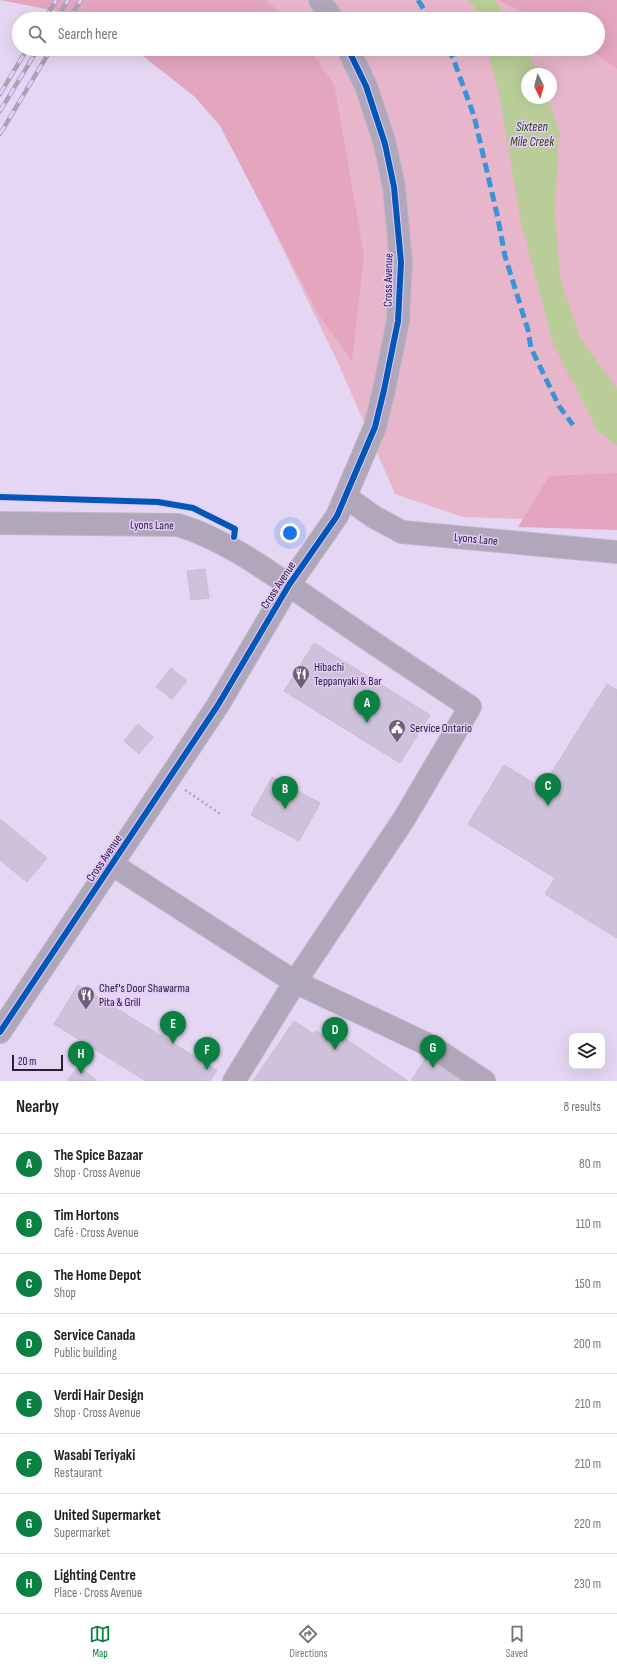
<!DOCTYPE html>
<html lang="en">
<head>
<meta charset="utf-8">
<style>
  :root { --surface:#fff; --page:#f6f6f6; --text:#222; --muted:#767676; --line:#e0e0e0; --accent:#0b8043 }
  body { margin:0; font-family:"Sofia Sans Condensed",sans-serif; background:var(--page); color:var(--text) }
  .controls { position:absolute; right:12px; bottom:12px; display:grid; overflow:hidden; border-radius:8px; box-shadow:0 4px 16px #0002 }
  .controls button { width:36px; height:36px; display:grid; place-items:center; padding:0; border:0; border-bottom:1px solid var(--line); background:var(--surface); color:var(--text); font:20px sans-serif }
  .compass { position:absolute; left:521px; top:68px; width:36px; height:36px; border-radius:50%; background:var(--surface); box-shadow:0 4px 16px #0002; rotate:174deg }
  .scale { position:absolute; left:12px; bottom:10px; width:51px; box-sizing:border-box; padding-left:4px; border:2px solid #2a2033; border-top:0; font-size:11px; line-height:14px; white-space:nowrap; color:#2a2033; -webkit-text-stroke:3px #e5cbff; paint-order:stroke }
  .you { position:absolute; left:290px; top:533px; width:14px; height:14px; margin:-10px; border:3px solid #fff; border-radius:50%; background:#1a73e8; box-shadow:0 0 0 6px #1a73e833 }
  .badge { display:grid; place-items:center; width:26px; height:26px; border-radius:50%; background:var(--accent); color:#fff; font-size:13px; font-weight:700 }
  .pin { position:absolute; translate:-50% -33px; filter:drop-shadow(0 1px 2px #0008) }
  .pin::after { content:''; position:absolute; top:21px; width:14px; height:12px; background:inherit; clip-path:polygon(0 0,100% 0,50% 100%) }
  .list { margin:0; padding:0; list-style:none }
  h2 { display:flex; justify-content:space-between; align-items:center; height:52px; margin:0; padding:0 16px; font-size:17px }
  h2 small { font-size:13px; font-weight:400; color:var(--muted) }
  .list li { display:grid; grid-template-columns:26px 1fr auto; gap:12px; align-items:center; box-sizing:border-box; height:60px; padding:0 16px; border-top:1px solid var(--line) }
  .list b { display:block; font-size:15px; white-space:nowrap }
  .list p { margin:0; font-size:13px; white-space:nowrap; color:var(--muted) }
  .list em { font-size:13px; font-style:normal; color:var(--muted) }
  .icon { flex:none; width:22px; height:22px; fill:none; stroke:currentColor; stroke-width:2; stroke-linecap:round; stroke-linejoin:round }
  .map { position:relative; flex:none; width:617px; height:1081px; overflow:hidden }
  .search { position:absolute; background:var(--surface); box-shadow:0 4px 16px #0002; left:12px; right:12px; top:12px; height:44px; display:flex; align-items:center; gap:10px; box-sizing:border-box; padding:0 14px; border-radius:22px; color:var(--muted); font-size:15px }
  .sheet { height:532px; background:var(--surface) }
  nav { display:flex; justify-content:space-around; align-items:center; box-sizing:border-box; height:56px; border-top:1px solid var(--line); background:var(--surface); font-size:11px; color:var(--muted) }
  nav a { display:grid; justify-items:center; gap:2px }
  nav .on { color:var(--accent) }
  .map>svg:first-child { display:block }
</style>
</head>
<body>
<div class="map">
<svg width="617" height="1081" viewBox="0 0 617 1081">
  <rect width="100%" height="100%" fill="#e5d7f3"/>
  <path fill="#e8b6cb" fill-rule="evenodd" d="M111,0H617V522L463,517L395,494L339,365L186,49H598V19H140ZM527,74H551V98H527Z"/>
  <g fill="#e3a6be">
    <polygon points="0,0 266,0 288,19 97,19"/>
    <polygon points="499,0 617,0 617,69 590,49 598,49 598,19 533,19"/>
    <polygon points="134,49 309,49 334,84 364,255 352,361 320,317 220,126 195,97"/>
    <polygon points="617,473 617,530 518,527 549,476"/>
  </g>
  <g fill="#b8cd97">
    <polygon points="468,0 495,0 507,19 478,19 475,7"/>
    <polygon points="487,49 525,49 540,74 527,74 527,98 548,98 559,131 555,213 560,278 580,338 617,389 617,446 597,430 553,344 521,222 498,89"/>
  </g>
  <g fill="#cec2da" stroke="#c7bdd3">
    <polygon points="205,569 209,598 191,600 187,571"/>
    <polygon points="314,643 430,715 400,763 284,691"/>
    <polygon points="171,668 187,681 172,699 156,687"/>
    <polygon points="607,684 617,690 617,938 545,894 555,878 468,824 504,765 542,788"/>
    <polygon points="138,724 153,737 139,754 124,741"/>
    <polygon points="272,777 320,803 299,841 251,815"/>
    <polygon points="0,819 47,858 27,882 0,860"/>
    <polygon points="78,985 217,1070 210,1081 146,1081 54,1024"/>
    <polygon points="294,1021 314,1034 316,1031 328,1039 330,1037 333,1039 337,1033 408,1081 269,1081 258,1074"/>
    <polygon points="427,1056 467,1081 411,1081"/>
    <polygon points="79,1066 97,1081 67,1081"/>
    <polygon points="258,1074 269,1081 253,1081"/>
  </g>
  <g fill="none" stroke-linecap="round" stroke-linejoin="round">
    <defs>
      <g id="minor">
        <polyline points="320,0 332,19"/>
        <polyline points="346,497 374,517 402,532 617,552"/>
        <path d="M0,523L178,525C228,540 275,576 318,605C368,640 419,673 470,707L404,819L295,982L234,1081"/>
        <polyline points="113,865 295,982 431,1046 484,1081"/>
        <polyline points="0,1032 218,705 289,585 337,516 375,427 384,390 398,321 401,262 394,187 385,144 366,86 348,49"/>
      </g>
    </defs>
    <use href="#minor" stroke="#c0b5ca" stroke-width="24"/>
    <polyline stroke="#aea5b7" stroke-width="2.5" stroke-dasharray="2 3" stroke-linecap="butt" points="185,790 222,815"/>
    <use href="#minor" stroke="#b0a7ba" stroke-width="22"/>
    <defs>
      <g id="rail">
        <polyline points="45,19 56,0"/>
        <polyline points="56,19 68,0"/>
        <polyline points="69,19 81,0"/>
        <polyline points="0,94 27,49"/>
        <polyline points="0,111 38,49"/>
        <polyline points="0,134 51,49"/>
      </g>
    </defs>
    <use href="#rail" stroke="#aaa1b3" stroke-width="4.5"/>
    <use href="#rail" stroke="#e5cbff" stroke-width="3" stroke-dasharray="9" stroke-linecap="butt"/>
    <g stroke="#3c94d8" stroke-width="5" stroke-dasharray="10 5" stroke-linecap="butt">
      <polyline points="418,0 430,19"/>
      <polyline points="448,49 453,58 474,116 497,214 505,256 528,330 531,348 559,406 573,425"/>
    </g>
    <defs>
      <g id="cycleway">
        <polyline points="0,497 158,502 193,508 235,529 234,537"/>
        <polyline points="0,1032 218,705 289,585 337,516 375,427 384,390 398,321 401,262 394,187 385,144 366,86 348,49"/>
      </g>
    </defs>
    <use href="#cycleway" stroke="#e5cbff" stroke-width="8"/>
    <use href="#cycleway" stroke="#0057b8" stroke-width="6"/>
  </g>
  <defs>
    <symbol id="restaurant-pin" viewBox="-11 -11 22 30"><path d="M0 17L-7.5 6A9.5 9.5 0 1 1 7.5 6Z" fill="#6b6076" stroke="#e5cbff"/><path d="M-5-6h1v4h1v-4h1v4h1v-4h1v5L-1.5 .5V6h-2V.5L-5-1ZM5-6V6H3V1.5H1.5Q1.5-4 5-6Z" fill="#fff"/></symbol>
    <symbol id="civic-pin" viewBox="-11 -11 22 30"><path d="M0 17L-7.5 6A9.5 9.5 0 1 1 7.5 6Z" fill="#6b6076" stroke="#e5cbff"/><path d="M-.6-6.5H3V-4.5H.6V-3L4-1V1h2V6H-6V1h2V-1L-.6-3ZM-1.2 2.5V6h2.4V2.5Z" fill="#fff"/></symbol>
  </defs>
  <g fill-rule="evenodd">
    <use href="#restaurant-pin" x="291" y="664" width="20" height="27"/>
    <use href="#civic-pin" x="387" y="718" width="20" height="27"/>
    <use href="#restaurant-pin" x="76" y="985" width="20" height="27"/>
  </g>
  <g text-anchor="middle" stroke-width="3" stroke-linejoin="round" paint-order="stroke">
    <g font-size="12" fill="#2a2033" stroke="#e5cbff">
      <text transform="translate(388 280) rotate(-89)" y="4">Cross Avenue</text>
      <text transform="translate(152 525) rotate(1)" y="4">Lyons Lane</text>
      <text transform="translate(476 539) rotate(5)" y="4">Lyons Lane</text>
      <text transform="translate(278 585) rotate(-57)" y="4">Cross Avenue</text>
      <text transform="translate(104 858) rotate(-56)" y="4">Cross Avenue</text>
    </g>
    <g font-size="12" fill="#2a2033" stroke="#e5cbff" text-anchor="start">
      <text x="314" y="671">Hibachi<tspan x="314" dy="14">Teppanyaki &amp; Bar</tspan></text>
      <text x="410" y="732">Service Ontario</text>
      <text x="99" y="992">Chef's Door Shawarma<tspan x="99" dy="14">Pita &amp; Grill</tspan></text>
    </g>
    <g font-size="13" font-style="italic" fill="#324805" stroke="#e5cbff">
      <text x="532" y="131">Sixteen<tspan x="532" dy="15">Mile Creek</tspan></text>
    </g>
  </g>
</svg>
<div class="controls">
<button><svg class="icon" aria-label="layers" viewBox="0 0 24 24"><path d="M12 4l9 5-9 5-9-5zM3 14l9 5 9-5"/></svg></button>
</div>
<svg class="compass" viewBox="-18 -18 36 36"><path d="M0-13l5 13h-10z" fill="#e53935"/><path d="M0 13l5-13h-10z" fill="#767676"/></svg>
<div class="scale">20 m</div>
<div class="you"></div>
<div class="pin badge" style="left:367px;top:723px">A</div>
<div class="pin badge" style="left:285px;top:809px">B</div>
<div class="pin badge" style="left:548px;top:806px">C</div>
<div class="pin badge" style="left:335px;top:1050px">D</div>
<div class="pin badge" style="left:173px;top:1044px">E</div>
<div class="pin badge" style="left:207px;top:1070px">F</div>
<div class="pin badge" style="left:433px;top:1068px">G</div>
<div class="pin badge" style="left:81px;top:1074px">H</div>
<div class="search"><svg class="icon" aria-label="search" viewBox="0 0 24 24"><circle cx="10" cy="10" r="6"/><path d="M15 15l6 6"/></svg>Search here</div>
</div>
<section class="sheet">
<h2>Nearby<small>8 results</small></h2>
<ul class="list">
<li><span class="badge">A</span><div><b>The Spice Bazaar</b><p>Shop · Cross Avenue</p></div><em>80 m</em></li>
<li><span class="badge">B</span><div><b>Tim Hortons</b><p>Café · Cross Avenue</p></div><em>110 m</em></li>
<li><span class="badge">C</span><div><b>The Home Depot</b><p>Shop</p></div><em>150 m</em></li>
<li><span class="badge">D</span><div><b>Service Canada</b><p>Public building</p></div><em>200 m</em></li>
<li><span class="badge">E</span><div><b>Verdi Hair Design</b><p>Shop · Cross Avenue</p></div><em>210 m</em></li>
<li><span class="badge">F</span><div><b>Wasabi Teriyaki</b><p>Restaurant</p></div><em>210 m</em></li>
<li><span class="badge">G</span><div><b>United Supermarket</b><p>Supermarket</p></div><em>220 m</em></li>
<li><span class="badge">H</span><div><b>Lighting Centre</b><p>Place · Cross Avenue</p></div><em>230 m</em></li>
</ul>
</section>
<nav>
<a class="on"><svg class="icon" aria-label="map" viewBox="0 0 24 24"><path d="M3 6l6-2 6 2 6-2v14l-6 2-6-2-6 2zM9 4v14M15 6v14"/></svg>Map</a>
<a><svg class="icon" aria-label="directions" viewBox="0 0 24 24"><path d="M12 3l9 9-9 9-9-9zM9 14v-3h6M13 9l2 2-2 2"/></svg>Directions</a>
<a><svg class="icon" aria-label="saved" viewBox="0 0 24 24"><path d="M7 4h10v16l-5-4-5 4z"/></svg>Saved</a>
</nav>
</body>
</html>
